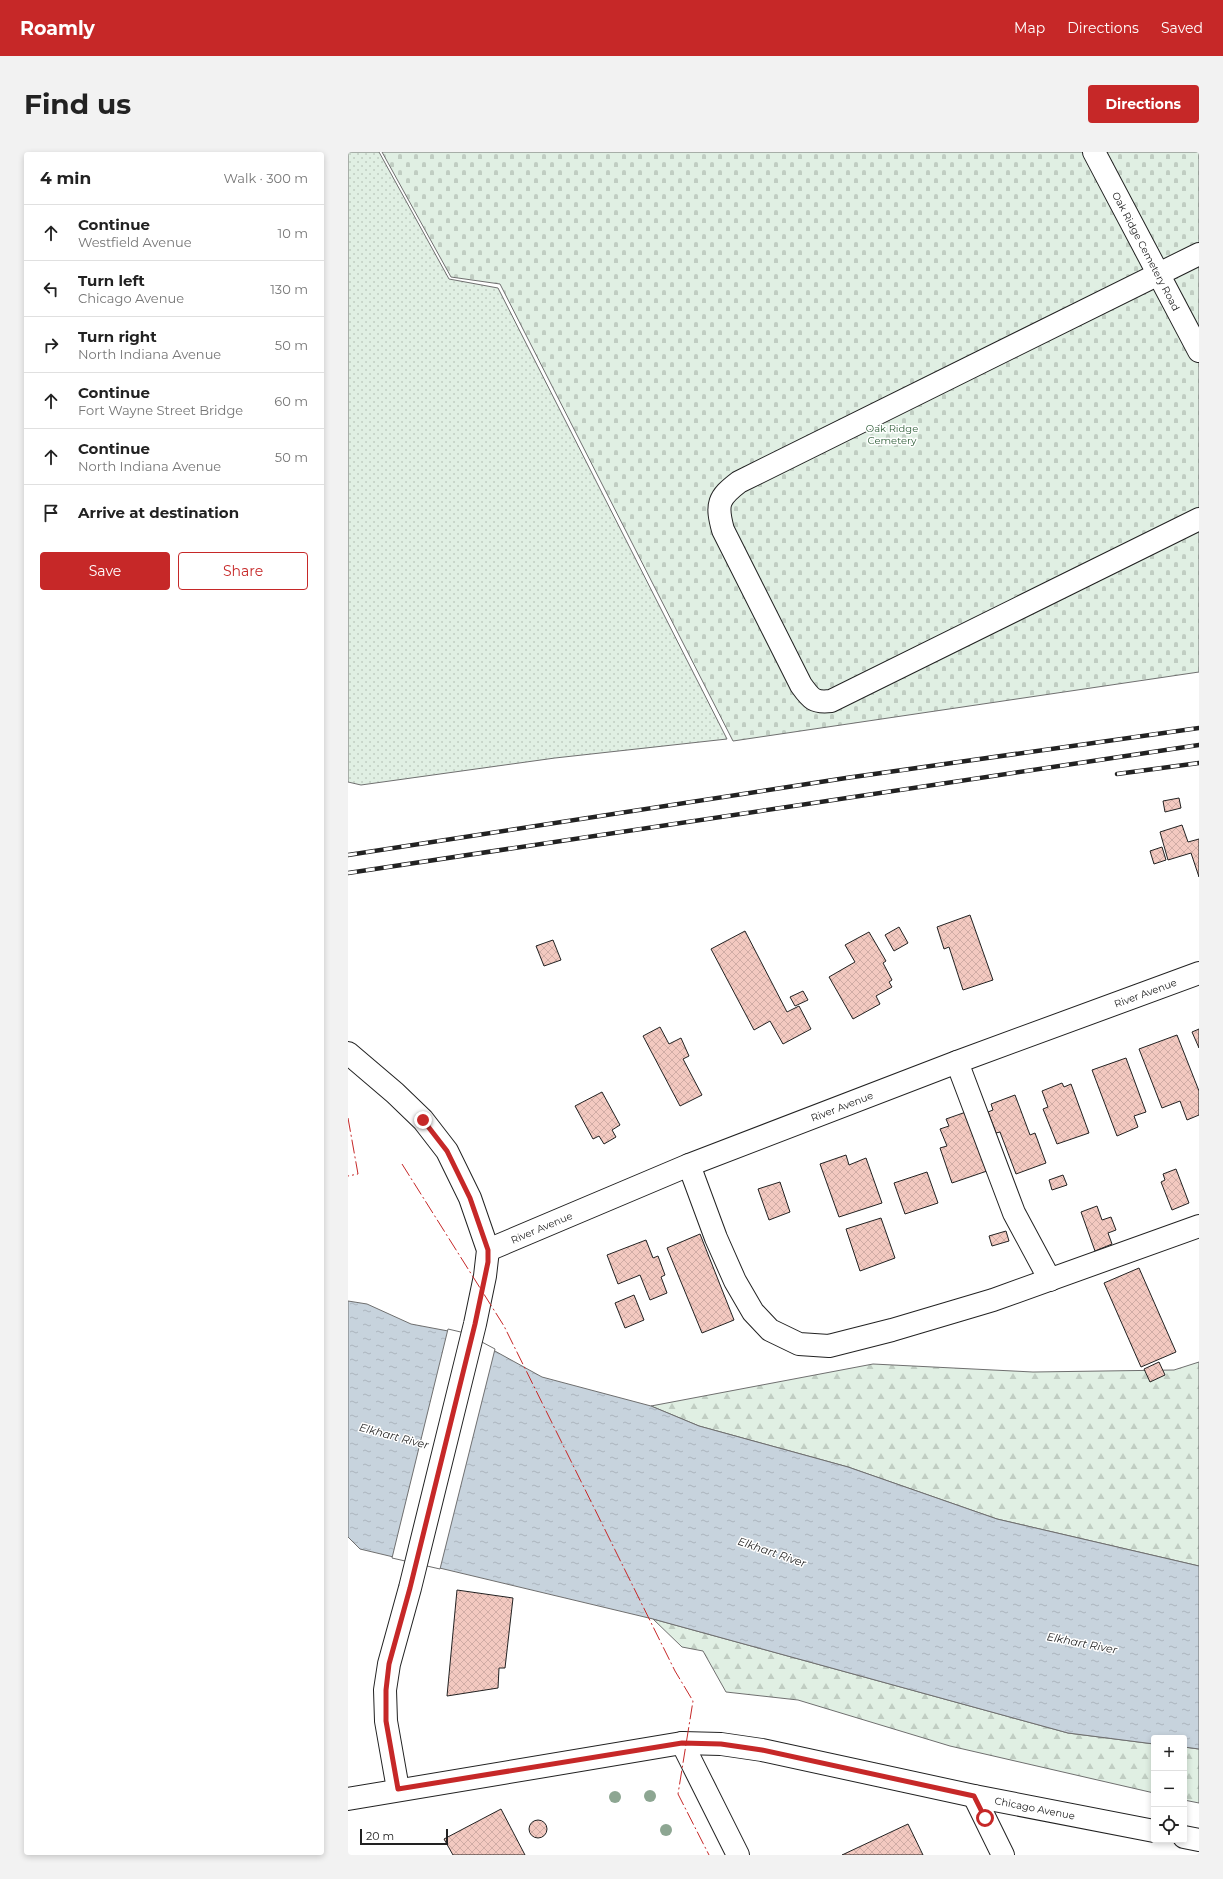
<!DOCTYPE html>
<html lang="en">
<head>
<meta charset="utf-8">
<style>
  :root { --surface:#fff; --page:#f2f2f2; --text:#222; --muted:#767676; --line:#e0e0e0; --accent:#c62828 }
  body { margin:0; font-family:Montserrat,sans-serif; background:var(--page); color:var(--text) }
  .controls { position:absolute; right:12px; bottom:12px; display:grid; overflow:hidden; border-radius:4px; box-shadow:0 2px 6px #0003 }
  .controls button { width:36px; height:36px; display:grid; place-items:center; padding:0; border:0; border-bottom:1px solid var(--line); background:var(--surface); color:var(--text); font:20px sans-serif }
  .scale { position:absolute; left:12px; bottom:10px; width:88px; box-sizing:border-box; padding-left:4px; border:2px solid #222; border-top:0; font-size:11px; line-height:14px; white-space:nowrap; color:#222; -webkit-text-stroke:3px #fff; paint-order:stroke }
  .stop { position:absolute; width:12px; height:12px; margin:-9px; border:3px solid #c62828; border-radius:50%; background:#fff }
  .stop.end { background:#c62828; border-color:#fff; box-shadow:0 1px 4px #0008 }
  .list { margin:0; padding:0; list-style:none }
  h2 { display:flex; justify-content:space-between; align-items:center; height:52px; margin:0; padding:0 16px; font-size:17px }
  h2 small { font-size:13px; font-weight:400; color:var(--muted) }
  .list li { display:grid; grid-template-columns:26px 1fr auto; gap:12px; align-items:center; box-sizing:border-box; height:56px; padding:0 16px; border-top:1px solid var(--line) }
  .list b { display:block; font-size:15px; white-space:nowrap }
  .list p { margin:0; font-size:13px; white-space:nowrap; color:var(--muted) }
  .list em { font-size:13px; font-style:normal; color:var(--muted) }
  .actions { display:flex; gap:8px; padding:12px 16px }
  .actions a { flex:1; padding:9px 0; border:1px solid var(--accent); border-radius:4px; text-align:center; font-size:14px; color:var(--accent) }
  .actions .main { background:var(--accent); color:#fff }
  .icon { flex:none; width:22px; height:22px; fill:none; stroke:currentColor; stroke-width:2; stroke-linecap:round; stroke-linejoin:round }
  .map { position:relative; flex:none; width:851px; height:1703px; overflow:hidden; border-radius:4px }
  header { display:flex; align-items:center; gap:24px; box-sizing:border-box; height:56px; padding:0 20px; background:var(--accent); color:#fff }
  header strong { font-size:19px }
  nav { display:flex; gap:22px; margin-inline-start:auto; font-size:14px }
  .intro { display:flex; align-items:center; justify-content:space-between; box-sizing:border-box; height:96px; padding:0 24px }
  h1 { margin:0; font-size:28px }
  .button { padding:10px 18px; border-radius:4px; background:var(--accent); color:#fff; font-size:14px; font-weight:700 }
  main { display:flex; gap:24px; padding:0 24px }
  aside { flex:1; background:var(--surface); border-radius:4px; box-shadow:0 2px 6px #0003 }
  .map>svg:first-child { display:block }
</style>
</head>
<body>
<header>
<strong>Roamly</strong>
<nav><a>Map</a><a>Directions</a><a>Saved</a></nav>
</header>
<div class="intro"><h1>Find us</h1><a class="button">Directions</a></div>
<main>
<aside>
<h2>4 min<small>Walk · 300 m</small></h2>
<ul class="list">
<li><svg class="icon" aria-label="ahead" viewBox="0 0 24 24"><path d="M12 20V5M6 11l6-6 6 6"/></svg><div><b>Continue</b><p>Westfield Avenue</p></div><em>10 m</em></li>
<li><svg class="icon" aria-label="left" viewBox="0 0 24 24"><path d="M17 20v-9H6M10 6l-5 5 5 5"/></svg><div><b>Turn left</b><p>Chicago Avenue</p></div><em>130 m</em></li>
<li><svg class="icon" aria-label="right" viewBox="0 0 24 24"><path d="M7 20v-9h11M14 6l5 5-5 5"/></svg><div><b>Turn right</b><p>North Indiana Avenue</p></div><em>50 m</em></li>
<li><svg class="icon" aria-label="ahead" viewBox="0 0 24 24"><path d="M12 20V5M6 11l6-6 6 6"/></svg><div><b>Continue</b><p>Fort Wayne Street Bridge</p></div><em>60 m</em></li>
<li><svg class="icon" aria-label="ahead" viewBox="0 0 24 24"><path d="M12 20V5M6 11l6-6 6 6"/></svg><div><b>Continue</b><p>North Indiana Avenue</p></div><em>50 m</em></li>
<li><svg class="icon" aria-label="arrive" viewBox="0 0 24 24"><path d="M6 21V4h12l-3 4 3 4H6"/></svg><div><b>Arrive at destination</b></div></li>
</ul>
<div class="actions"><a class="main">Save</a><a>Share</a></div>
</aside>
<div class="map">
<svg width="851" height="1703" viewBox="0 0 851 1703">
  <defs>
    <pattern id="green-dots" width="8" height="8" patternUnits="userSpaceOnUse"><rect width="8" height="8" fill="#e0efe3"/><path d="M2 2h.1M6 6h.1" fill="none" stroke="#c0cdc2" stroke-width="1.8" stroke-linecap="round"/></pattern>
    <pattern id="forest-firs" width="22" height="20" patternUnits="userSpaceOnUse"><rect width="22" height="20" fill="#e0efe3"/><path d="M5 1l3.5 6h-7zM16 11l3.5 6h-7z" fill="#c0cdc2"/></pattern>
    <pattern id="cemetery-stones" width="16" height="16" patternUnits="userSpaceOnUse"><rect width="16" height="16" fill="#e0efe3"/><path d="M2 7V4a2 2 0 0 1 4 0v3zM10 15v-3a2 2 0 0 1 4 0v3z" fill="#c0cdc2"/></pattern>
    <pattern id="water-ripples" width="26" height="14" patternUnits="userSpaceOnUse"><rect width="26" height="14" fill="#c7d3dd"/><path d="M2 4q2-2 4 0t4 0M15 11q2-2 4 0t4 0" fill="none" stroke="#abb5bd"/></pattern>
    <pattern id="building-cross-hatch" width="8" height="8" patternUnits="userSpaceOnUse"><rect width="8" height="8" fill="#f3c9c0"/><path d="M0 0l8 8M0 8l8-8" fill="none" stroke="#d0aca5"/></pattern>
  </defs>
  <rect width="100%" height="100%" fill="#fff"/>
  <polygon fill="url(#green-dots)" stroke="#6f6f6f" points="0,0 31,0 101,127 150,136 379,587 207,606 13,633 0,630"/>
  <g fill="url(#forest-firs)" stroke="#6f6f6f">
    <polygon points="851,1210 851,1414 649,1367 500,1315 351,1274 303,1254 525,1212 685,1220 826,1218"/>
    <polygon points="305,1467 720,1581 806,1592 806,1641 602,1594 450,1548 378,1540 355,1499 334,1495"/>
    <polygon points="836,1595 851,1597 851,1651 836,1648"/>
  </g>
  <polygon fill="url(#cemetery-stones)" stroke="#6f6f6f" points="34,0 851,0 851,520 385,589 152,132 103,125"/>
  <polygon fill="url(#water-ripples)" stroke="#6f6f6f" points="0,1149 19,1152 63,1172 116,1182 194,1225 303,1254 351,1274 500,1315 649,1367 851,1414 851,1597 836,1595 836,1586 806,1586 806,1592 720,1581 305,1467 12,1397 0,1385"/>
  <polygon fill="#fff" stroke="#6f6f6f" points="100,1177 117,1181 147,1197 92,1417 44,1406"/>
  <g fill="url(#building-cross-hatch)" stroke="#222">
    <polygon points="831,646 833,656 817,660 815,649"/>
    <polygon points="834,673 840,690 851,687 851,725 843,701 820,708 812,680"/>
    <polygon points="814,695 818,708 806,712 802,699"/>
    <polygon points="622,763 645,828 615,838 601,795 596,797 589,775"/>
    <polygon points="551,775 560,791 546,799 537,783"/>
    <polygon points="397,779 439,860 451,854 463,877 435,892 422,869 406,878 363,797"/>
    <polygon points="521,780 538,809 535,811 544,828 541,830 544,835 528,844 532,852 505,867 481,825 507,810 497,793"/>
    <polygon points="205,788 213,808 196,814 188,794"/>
    <polygon points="455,839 460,848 447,854 442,845"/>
    <polygon points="312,875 321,892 333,886 341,904 335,907 354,943 332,954 295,884"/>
    <polygon points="851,877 851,896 844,880"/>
    <polygon points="829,883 851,939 851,963 839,968 832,949 814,956 791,897"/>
    <polygon points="778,906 798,960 786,964 790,975 769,984 744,918"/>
    <polygon points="714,931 716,935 723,932 741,981 709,992 695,957 700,955 694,939"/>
    <polygon points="254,940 272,973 264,978 268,985 256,992 251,984 245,987 227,954"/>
    <polygon points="667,943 682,983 687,981 698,1011 668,1022 652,980 648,981 640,960 645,958 643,952"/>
    <polygon points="618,960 639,1019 604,1031 592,996 599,994 592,977 601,974 598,967"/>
    <polygon points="498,1003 501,1013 518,1006 534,1051 491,1065 472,1012"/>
    <polygon points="828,1017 841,1051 824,1058 813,1030 817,1028 815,1022"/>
    <polygon points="579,1020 590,1051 557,1062 546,1031"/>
    <polygon points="715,1023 719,1033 704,1038 701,1028"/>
    <polygon points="432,1030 442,1060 421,1068 410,1037"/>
    <polygon points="749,1054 754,1068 763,1065 768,1078 760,1081 764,1092 747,1099 733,1060"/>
    <polygon points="533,1066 547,1106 512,1119 498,1077"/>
    <polygon points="658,1079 661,1089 644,1094 641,1084"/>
    <polygon points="352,1082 386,1168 354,1181 319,1096"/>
    <polygon points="298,1088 305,1106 310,1104 317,1123 313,1125 319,1141 302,1148 292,1123 270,1132 259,1103"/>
    <polygon points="791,1116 828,1200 793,1215 756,1131"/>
    <polygon points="286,1143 296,1168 277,1176 267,1151"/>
    <polygon points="811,1210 817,1223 802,1230 796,1217"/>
    <polygon points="109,1438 165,1446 157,1516 151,1516 150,1536 99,1544"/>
    <polygon points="153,1657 177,1703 105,1703 96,1687"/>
    <circle cx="190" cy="1677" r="9"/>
    <polygon points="560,1672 575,1703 494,1703"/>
  </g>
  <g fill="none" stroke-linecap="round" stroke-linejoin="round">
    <defs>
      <g id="minor">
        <path id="s1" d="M746,0L851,199"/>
        <path d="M851,102L391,330C370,346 368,352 375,378L453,533C463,547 466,551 483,549L851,367"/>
        <polyline points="0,901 47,941 75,968 99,999 122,1046 140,1098 137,1124 127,1172 62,1436 41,1512 37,1538 38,1569 50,1637"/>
        <polyline points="609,910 666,1061 702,1128"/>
        <polyline points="341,1013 368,1086 387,1129 405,1160 422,1178 451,1192 481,1194 544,1178 645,1148 851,1074"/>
        <path id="s2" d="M140,1098L341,1013L609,910L851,821"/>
        <polyline points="334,1591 390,1703"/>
        <polyline points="626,1644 655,1703"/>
        <path id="s3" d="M0,1647L334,1591L373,1592L414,1598L626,1644L806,1679"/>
        <polyline points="836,1685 851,1688"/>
      </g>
    </defs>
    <use href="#minor" stroke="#222" stroke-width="24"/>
    <use href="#minor" stroke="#fff" stroke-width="22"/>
    <defs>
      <g id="rail">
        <polyline points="769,622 851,611"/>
        <polyline points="0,703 498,626 851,576"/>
        <polyline points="0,721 851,593"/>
      </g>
    </defs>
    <use href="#rail" stroke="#222" stroke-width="4.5"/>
    <use href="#rail" stroke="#fff" stroke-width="3" stroke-dasharray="9" stroke-linecap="butt"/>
    <g stroke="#c62828" stroke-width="1" stroke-dasharray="14 3 2 3" stroke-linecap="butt">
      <polyline points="0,966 10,1022 0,1024"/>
      <polyline points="54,1012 156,1174 327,1519 345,1549 330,1642 361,1703"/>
    </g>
  </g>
  <g fill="#8da692">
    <circle cx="302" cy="1644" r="6"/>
    <circle cx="267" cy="1645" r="6"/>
    <circle cx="318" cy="1678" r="6"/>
  </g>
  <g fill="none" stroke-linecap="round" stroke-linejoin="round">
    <polyline stroke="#c62828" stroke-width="5" points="75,968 99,999 122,1046 140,1098 140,1110 127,1172 62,1436 41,1512 38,1538 38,1569 50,1637 334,1591 373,1592 414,1598 626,1644 637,1666"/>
  </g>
  <g text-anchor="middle" stroke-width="3" stroke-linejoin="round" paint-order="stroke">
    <g font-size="10" fill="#222" stroke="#fff">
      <text dy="4" stroke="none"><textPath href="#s1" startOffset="112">Oak Ridge Cemetery Road</textPath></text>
      <text dy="4" stroke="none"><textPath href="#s2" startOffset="706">River Avenue</textPath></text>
      <text dy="4" stroke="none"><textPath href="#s2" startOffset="382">River Avenue</textPath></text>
      <text dy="4" stroke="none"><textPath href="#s2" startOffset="58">River Avenue</textPath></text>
      <text dy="4" stroke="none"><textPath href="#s3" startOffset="698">Chicago Avenue</textPath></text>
    </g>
    <g font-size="10" fill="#2f5e38" stroke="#fff">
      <text x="544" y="280">Oak Ridge<tspan x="544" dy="12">Cemetery</tspan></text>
    </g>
    <g font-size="11" font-style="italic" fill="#222" stroke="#fff">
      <text transform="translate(46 1284) rotate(15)" y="4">Elkhart River</text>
      <text transform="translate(424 1400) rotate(19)" y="4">Elkhart River</text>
      <text transform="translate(734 1491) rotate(11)" y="4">Elkhart River</text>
    </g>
  </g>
</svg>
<div class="controls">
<button>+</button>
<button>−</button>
<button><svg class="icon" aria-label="locate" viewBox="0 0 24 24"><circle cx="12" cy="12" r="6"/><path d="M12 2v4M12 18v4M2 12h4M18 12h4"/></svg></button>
</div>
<div class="scale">20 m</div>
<div class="stop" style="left:637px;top:1666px"></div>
<div class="stop end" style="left:75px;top:968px"></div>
</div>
</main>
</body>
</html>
